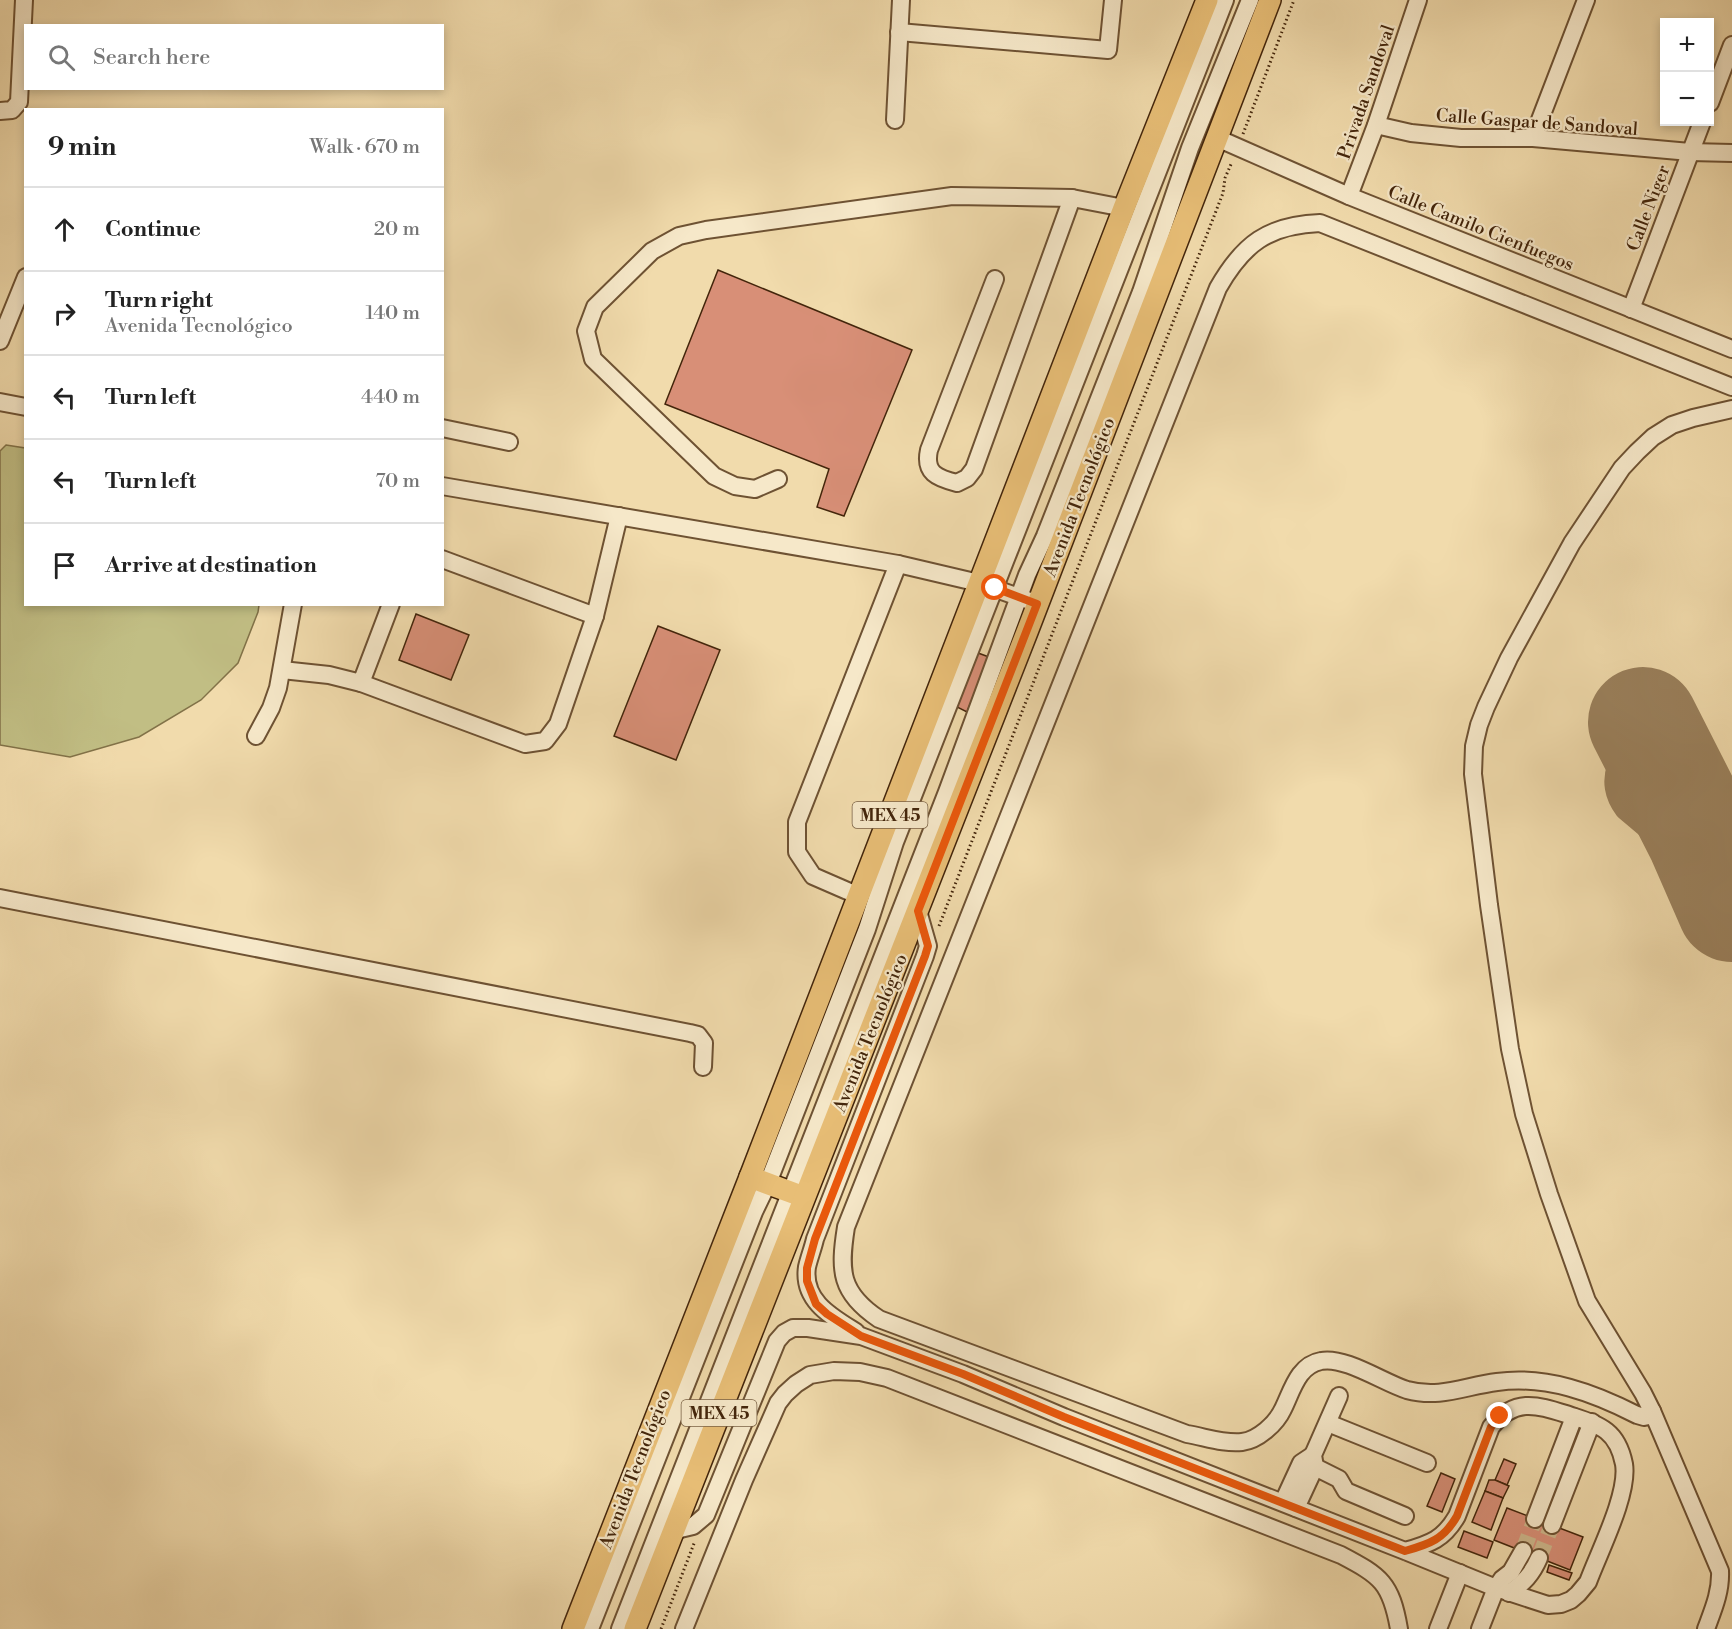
<!DOCTYPE html>
<html lang="en">
<head>
<meta charset="utf-8">
<style>
  :root { --surface:#fff; --page:#f2f2f2; --text:#222; --muted:#767676; --line:#e0e0e0 }
  body { margin:0; font-family:"Libre Bodoni",serif; background:var(--page); color:var(--text) }
  .controls { position:absolute; right:18px; top:18px; display:grid; overflow:hidden; border-radius:0px; box-shadow:0 3px 9px #0003 }
  .controls button { width:54px; height:54px; display:grid; place-items:center; padding:0; border:0; border-bottom:2px solid var(--line); background:var(--surface); color:var(--text); font:30px sans-serif }
  .stop { position:absolute; width:18px; height:18px; margin:-14px; border:4px solid #ea580c; border-radius:50%; background:#fff }
  .stop.end { background:#ea580c; border-color:#fff; box-shadow:0 2px 6px #0008 }
  .list { margin:0; padding:0; list-style:none }
  h2 { display:flex; justify-content:space-between; align-items:center; height:78px; margin:0; padding:0 24px; font-size:26px }
  h2 small { font-size:20px; font-weight:400; color:var(--muted) }
  .list li { display:grid; grid-template-columns:39px 1fr auto; gap:18px; align-items:center; box-sizing:border-box; height:84px; padding:0 24px; border-top:2px solid var(--line) }
  .list b { display:block; font-size:22px; white-space:nowrap }
  .list p { margin:0; font-size:20px; white-space:nowrap; color:var(--muted) }
  .list em { font-size:20px; font-style:normal; color:var(--muted) }
  .icon { flex:none; width:33px; height:33px; fill:none; stroke:currentColor; stroke-width:2; stroke-linecap:round; stroke-linejoin:round }
  .map { position:relative; flex:none; width:1732px; height:1629px; overflow:hidden }
  .search { position:absolute; background:var(--surface); box-shadow:0 3px 9px #0003; left:24px; top:24px; width:420px; height:66px; display:flex; align-items:center; gap:15px; box-sizing:border-box; padding:0 21px; border-radius:0px; color:var(--muted); font-size:22px }
  .panel { position:absolute; background:var(--surface); box-shadow:0 3px 9px #0003; left:24px; top:108px; width:420px; height:498px; border-radius:0px }
  .map>svg:first-child { display:block }
</style>
</head>
<body>
<div class="map">
<svg width="1732" height="1629" viewBox="0 0 1732 1629">
  <rect width="100%" height="100%" fill="#f1dbac"/>
  <filter id="stains"><feTurbulence type="fractalNoise" baseFrequency=".00333" numOctaves="4"/><feColorMatrix values="0 0 0 0 .2 0 0 0 0 .09 0 0 0 0 .02 0 0 0 .5 -.17"/></filter>
  <radialGradient id="worn" r=".72"><stop offset=".6" stop-color="#630" stop-opacity="0"/><stop offset="1" stop-color="#630" stop-opacity=".3"/></radialGradient>
  <polygon fill="#c1be84" stroke="#827248" stroke-width="1.5" points="6,445 25,448 26,604 259,605 258,612 238,663 201,700 139,737 70,757 0,745 0,451"/>
  <g fill="none" stroke-linecap="round" stroke-linejoin="round">
    <path stroke="#9a805c" stroke-width="44" d="M1701,836C1703,817 1709,788 1703,770C1684,714 1601,759 1634,802L1717,872"/>
    <polyline stroke="#9a805c" stroke-width="110" points="1643,722 1701,836 1732,907"/>
  </g>
  <g fill="#d88f77" stroke="#43250b" stroke-width="1.5">
    <polygon points="718,270 912,350 844,516 817,507 829,469 665,404"/>
    <polygon points="416,614 469,635 451,680 399,660"/>
    <polygon points="658,626 720,650 676,760 614,736"/>
    <polygon points="978,653 989,657 967,712 957,707"/>
    <polygon points="1504,1459 1516,1464 1507,1485 1495,1480"/>
    <polygon points="1441,1473 1455,1479 1442,1512 1427,1506"/>
    <polygon points="1489,1480 1495,1480 1509,1486 1503,1498 1485,1491"/>
    <polygon points="1485,1491 1503,1498 1491,1530 1472,1522"/>
    <polygon points="1507,1508 1583,1537 1570,1570 1494,1540"/>
    <polygon points="1464,1531 1493,1542 1487,1558 1458,1547"/>
    <polygon points="1549,1565 1572,1573 1569,1580 1547,1572"/>
  </g>
  <g fill="none" stroke-linecap="round" stroke-linejoin="round">
    <g stroke="#ceb78c" stroke-width="16" stroke-dasharray="16 8" stroke-linecap="butt">
      <polyline points="1523,1551 1535,1519"/>
      <polyline points="1539,1558 1552,1525"/>
    </g>
    <defs>
      <g id="minor">
        <polyline points="899,32 1108,50 1113,0"/>
        <polyline points="1710,103 1732,45"/>
        <polyline points="0,111 12,110 19,102 24,0"/>
        <polyline points="895,120 901,0"/>
        <polyline points="1376,125 1411,133 1461,138 1533,138 1690,152 1732,153"/>
        <polyline points="1217,138 1349,196 1732,349"/>
        <polyline points="1533,138 1586,0"/>
        <polyline points="1349,196 1376,125 1418,0"/>
        <path d="M995,279L929,450C924,473 937,478 957,483L967,478L974,469L1072,198"/>
        <polyline points="1631,309 1702,122"/>
        <polyline points="0,341 26,277"/>
        <path d="M1732,387L1320,223C1268,225 1243,244 1218,288L846,1227C839,1271 840,1293 879,1319L1187,1434C1205,1437 1224,1444 1242,1442C1258,1440 1276,1424 1283,1409C1292,1391 1298,1365 1321,1361C1345,1356 1384,1383 1407,1390C1440,1399 1465,1386 1497,1382C1546,1375 1594,1393 1637,1415L1644,1417L1649,1416L1652,1411L1643,1393L1587,1301L1549,1194L1524,1114L1510,1049L1489,905L1473,774L1474,746L1479,725L1486,707L1509,658L1572,543L1622,468L1637,452L1653,437L1672,425L1693,418L1732,409"/>
        <polyline points="0,402 26,407"/>
        <polyline points="442,428 509,442"/>
        <polyline points="778,479 755,489 735,486 714,476 593,359 586,331 595,307 652,251 679,236 706,230 952,196 1072,198 1124,208"/>
        <polyline points="442,486 898,564 979,583 1030,601"/>
        <polyline points="442,559 595,616 619,516"/>
        <polyline points="282,670 329,675 361,683 391,604"/>
        <polyline points="361,683 525,744 545,741 558,724 595,616"/>
        <polyline points="256,736 271,708 278,688 293,604"/>
        <polyline points="859,896 813,876 797,852 797,822 898,564"/>
        <polyline points="0,898 690,1033 698,1035 704,1043 703,1067"/>
        <path d="M856,1332C832,1317 802,1301 807,1267C809,1258 813,1248 815,1239L925,956L928,946L918,911"/>
        <path d="M1652,1411L1720,1571C1721,1592 1713,1610 1706,1629"/>
        <polyline points="1328,1423 1427,1463"/>
        <polyline points="1315,1467 1339,1479 1346,1491 1405,1516"/>
        <polyline points="1283,1502 1301,1463 1313,1455"/>
        <polyline points="1296,1508 1315,1467 1313,1455 1339,1396"/>
        <polyline points="1535,1519 1574,1417"/>
        <polyline points="1552,1525 1592,1422"/>
        <path d="M672,1531L693,1526L706,1515L777,1341L784,1333L793,1328H808L861,1336L963,1374L1064,1417L1405,1551L1496,1588L1548,1605L1561,1604L1571,1600L1578,1594L1588,1582C1599,1552 1629,1494 1624,1464C1617,1429 1599,1425 1569,1415C1537,1405 1515,1397 1491,1427L1457,1516C1444,1539 1430,1544 1405,1551"/>
        <path d="M1509,1593C1524,1583 1532,1574 1539,1558"/>
        <polyline points="590,1629 754,1212 768,1183 867,929 895,842 1225,0"/>
        <polyline points="620,1629 947,792 1027,575 1045,536 1141,292 1190,148 1250,0"/>
        <path d="M684,1629L744,1480L778,1403L785,1394L796,1384L810,1375L834,1371L860,1372L887,1378L1341,1555C1381,1576 1391,1583 1399,1629"/>
        <polyline points="1438,1629 1460,1573"/>
        <polyline points="1480,1629 1496,1588 1502,1579 1511,1572 1523,1551"/>
      </g>
      <g id="major">
        <polyline points="750,1177 804,1197"/>
        <polyline points="573,1629 750,1177 1124,208 1207,0"/>
        <polyline points="635,1629 1027,632 1270,0"/>
      </g>
    </defs>
    <use href="#minor" stroke="#6e5233" stroke-width="20"/>
    <use href="#major" stroke="#43250b" stroke-width="24"/>
    <g stroke="#43250b" stroke-width="3" stroke-dasharray="1.5 3" stroke-linecap="butt">
      <polyline points="1243,134 1294,0"/>
      <polyline points="939,926 1223,193 1225,178 1232,162"/>
      <polyline points="661,1629 695,1541"/>
    </g>
    <use href="#minor" stroke="#f6e8c9" stroke-width="16"/>
    <use href="#major" stroke="#e8be76" stroke-width="21"/>
  </g>
  <g fill="none" stroke-linecap="round" stroke-linejoin="round">
    <path stroke="#ea580c" stroke-width="8" d="M995,588L1037,604L918,911L928,946L925,956L815,1239L807,1268V1281L816,1304L827,1314L861,1336L963,1374L1064,1417L1405,1551C1430,1544 1444,1539 1457,1516L1491,1427L1500,1416"/>
  </g>
  <g text-anchor="middle" stroke-width="4.5" stroke-linejoin="round" paint-order="stroke">
    <g fill="#f6e8c9" stroke="#796044" stroke-width="1.5">
      <rect x="852.5" y="802" width="75" height="26" rx="4.5"/>
      <rect x="681.5" y="1400" width="75" height="26" rx="4.5"/>
    </g>
    <g font-size="16" font-weight="bold" fill="#43250b">
      <text x="890" y="821">MEX 45</text>
      <text x="719" y="1419">MEX 45</text>
    </g>
    <g font-size="18" fill="#43250b" stroke="#f6e8c9">
      <text transform="translate(1366 92) rotate(-71)" y="6">Privada Sandoval</text>
      <text transform="translate(1537 122) rotate(4)" y="6">Calle Gaspar de Sandoval</text>
      <text transform="translate(1648 208) rotate(-69)" y="6">Calle Niger</text>
      <text transform="translate(1481 228) rotate(22)" y="6">Calle Camilo Cienfuegos</text>
      <text transform="translate(1079 497) rotate(-69)" y="6">Avenida Tecnológico</text>
      <text transform="translate(870 1033) rotate(-68)" y="6">Avenida Tecnológico</text>
      <text transform="translate(635 1469) rotate(-69)" y="6">Avenida Tecnológico</text>
    </g>
  </g>
  <rect width="100%" height="100%" filter="url(#stains)"/>
  <rect width="100%" height="100%" fill="url(#worn)"/>
</svg>
<div class="controls">
<button>+</button>
<button>−</button>
</div>
<div class="stop" style="left:995px;top:588px"></div>
<div class="stop end" style="left:1500px;top:1416px"></div>
<div class="search"><svg class="icon" aria-label="search" viewBox="0 0 24 24"><circle cx="10" cy="10" r="6"/><path d="M15 15l6 6"/></svg>Search here</div>
<section class="panel">
<h2>9 min<small>Walk · 670 m</small></h2>
<ul class="list">
<li><svg class="icon" aria-label="ahead" viewBox="0 0 24 24"><path d="M12 20V5M6 11l6-6 6 6"/></svg><div><b>Continue</b></div><em>20 m</em></li>
<li><svg class="icon" aria-label="right" viewBox="0 0 24 24"><path d="M7 20v-9h11M14 6l5 5-5 5"/></svg><div><b>Turn right</b><p>Avenida Tecnológico</p></div><em>140 m</em></li>
<li><svg class="icon" aria-label="left" viewBox="0 0 24 24"><path d="M17 20v-9H6M10 6l-5 5 5 5"/></svg><div><b>Turn left</b></div><em>440 m</em></li>
<li><svg class="icon" aria-label="left" viewBox="0 0 24 24"><path d="M17 20v-9H6M10 6l-5 5 5 5"/></svg><div><b>Turn left</b></div><em>70 m</em></li>
<li><svg class="icon" aria-label="arrive" viewBox="0 0 24 24"><path d="M6 21V4h12l-3 4 3 4H6"/></svg><div><b>Arrive at destination</b></div></li>
</ul>
</section>
</div>
</body>
</html>
